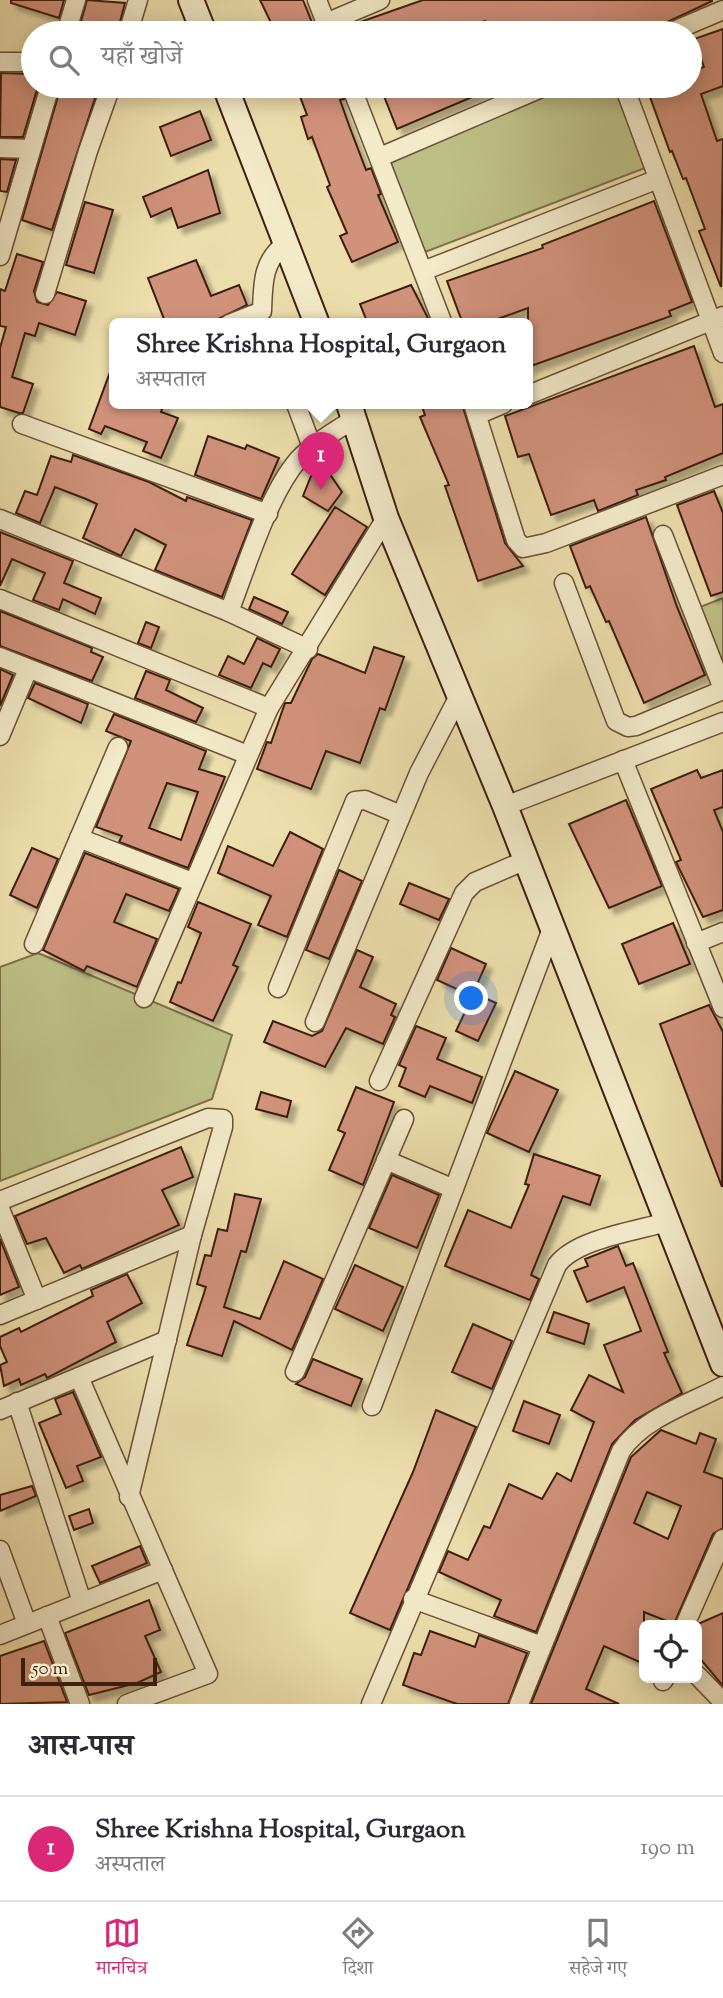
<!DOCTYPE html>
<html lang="hi">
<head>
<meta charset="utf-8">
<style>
  :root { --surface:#fff; --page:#f7f7f7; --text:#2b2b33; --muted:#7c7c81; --line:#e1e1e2; --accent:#db2777 }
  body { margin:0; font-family:"Sorts Mill Goudy","Noto Serif Devanagari",serif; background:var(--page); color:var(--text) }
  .controls { position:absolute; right:21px; bottom:21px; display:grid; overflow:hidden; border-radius:10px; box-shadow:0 4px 18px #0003 }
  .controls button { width:63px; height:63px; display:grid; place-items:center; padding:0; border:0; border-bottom:2px solid var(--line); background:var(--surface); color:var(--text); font:35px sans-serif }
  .scale { position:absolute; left:21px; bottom:18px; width:136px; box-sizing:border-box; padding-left:7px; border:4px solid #3e1f10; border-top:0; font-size:19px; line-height:24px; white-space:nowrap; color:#3e1f10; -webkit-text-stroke:5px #f3eaca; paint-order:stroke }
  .you { position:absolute; left:472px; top:999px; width:24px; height:24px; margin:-18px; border:5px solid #fff; border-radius:50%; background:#1a73e8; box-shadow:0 0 0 10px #1a73e833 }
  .badge { display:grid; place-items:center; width:46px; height:46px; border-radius:50%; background:var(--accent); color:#fff; font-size:23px; font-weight:700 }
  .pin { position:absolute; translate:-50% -58px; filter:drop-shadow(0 2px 4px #0008) }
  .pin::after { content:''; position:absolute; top:37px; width:24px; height:21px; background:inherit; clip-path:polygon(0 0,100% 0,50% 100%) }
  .popup { position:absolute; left:109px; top:318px; width:424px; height:91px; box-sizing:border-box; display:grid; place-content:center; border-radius:10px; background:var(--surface); filter:drop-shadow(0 2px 5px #0005); font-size:23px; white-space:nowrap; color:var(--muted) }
  .popup b { font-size:26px; color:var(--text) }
  .popup::after { content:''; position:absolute; left:50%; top:100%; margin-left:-14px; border:14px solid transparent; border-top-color:var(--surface) }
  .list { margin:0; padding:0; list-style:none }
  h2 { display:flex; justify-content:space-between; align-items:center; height:91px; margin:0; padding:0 28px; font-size:30px }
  h2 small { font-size:23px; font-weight:400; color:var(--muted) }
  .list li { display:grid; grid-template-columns:46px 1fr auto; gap:21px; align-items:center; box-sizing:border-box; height:105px; padding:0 28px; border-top:2px solid var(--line) }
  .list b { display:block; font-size:26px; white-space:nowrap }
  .list p { margin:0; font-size:23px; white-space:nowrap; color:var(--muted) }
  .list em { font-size:23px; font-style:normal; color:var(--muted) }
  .icon { flex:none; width:38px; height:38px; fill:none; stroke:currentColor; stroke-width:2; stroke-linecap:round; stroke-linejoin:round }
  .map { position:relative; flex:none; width:723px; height:1704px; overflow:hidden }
  .search { position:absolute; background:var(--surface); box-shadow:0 4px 18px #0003; left:21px; right:21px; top:21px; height:77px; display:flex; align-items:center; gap:18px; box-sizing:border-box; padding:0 24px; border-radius:38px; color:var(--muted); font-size:26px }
  .sheet { height:196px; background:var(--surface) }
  nav { display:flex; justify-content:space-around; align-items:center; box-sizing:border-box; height:98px; border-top:2px solid var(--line); background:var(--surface); font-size:19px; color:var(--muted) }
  nav a { display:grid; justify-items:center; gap:4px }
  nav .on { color:var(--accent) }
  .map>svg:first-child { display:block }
</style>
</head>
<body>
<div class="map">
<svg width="723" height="1704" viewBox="0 0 723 1704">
  <defs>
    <filter id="shadow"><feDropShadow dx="6" dy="6" stdDeviation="2" flood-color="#0004"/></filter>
  </defs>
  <rect width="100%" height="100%" fill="#eddfad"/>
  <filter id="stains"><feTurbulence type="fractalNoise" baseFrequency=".00286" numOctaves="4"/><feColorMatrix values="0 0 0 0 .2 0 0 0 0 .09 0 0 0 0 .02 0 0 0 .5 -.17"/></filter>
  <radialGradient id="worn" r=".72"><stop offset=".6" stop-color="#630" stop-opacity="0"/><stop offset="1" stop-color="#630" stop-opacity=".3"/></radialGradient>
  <g fill="#bdc086" stroke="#7e704b" stroke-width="2">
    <polygon points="570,86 614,86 645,168 425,252 388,156"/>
    <polygon points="723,598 723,665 700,607"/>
    <polygon points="38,953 232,1035 212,1099 0,1181 0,967"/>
  </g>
  <g fill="#d1927b" stroke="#3e1f10" stroke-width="2" fill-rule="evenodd" filter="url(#shadow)">
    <polygon points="11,0 64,0 59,18 11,3"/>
    <polygon points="87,0 125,3 117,33 78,32"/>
    <polygon points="260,0 303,0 316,33 276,33"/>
    <polygon points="423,0 712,0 712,1 644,33 489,33 485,21 449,33 341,33 343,28"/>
    <polygon points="723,29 723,86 701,94 717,141 723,139 721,287 699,231 705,229 686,178 683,179 672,151 670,152 646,86 690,86 690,72 704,67 694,39"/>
    <polygon points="1,73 33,74 33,86 38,86 23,137 0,137"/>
    <polygon points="61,86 99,86 52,230 22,220"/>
    <polygon points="296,86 340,86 344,99 340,100 350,128 366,170 371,168 381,194 378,195 398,242 352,262 340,236 347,233 327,187 330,185 312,137 308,139 301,117 307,115"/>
    <polygon points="380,86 498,86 397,129"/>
    <polygon points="200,111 211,140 171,156 160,127"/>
    <polygon points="0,159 16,160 7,192 0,191"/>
    <polygon points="208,170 220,213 178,228 171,208 151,217 143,197"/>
    <polygon points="654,201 692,302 669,311 671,316 528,367 528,308 484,324 463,324 447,281 543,248 542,245"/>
    <polygon points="85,202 113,210 94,273 66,265"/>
    <polygon points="17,254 43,262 34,291 37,302 48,305 57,292 86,301 75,335 39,323 35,336 25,333 12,377 33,384 23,413 19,413 0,407 0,348 6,327 0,326 0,289 5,291"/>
    <polygon points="196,260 211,296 239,285 247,305 208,324 166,324 148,278"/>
    <polygon points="411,285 431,324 368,324 360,304"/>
    <polygon points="694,346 715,407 723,404 723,453 665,477 666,480 636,490 638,495 598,511 594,500 551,515 529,454 518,457 505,416"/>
    <polygon points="113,364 115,404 164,404 161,412 178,418 161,458 143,451 147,442 105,426 101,434 89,429"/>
    <polygon points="421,404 462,404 505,543 523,566 478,581 445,486 449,485 420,417 425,415"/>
    <polygon points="208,436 245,449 247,445 279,458 261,499 195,475"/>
    <polygon points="73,455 149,482 186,501 187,497 252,520 222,597 155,570 166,545 135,529 121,556 83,538 97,504 86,499 55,487 40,523 16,513 25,491 37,495 51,456 71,462"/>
    <polygon points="313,471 329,473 342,492 328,511 303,496"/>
    <polygon points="714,491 723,513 723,592 711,596 677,505"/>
    <polygon points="335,507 367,527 325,595 292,574"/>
    <polygon points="646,517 677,607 705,675 644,703 609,621 606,622 590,586 586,588 570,546"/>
    <polygon points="0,532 73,561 64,583 101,598 95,614 63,599 59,610 33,600 45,573 12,559 0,586"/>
    <polygon points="254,597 288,612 282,624 249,609"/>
    <polygon points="0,611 92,648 91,652 103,657 92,681 0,646"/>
    <polygon points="146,622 159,627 151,648 138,643"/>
    <polygon points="257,638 280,649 271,667 263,663 251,688 219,675 228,656 244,664"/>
    <polygon points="374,647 404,657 385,710 380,708 360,763 326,751 311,789 257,769 267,742 271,743 285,703 291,703 312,659 318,654 365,673"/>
    <polygon points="0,669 13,675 0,706"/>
    <polygon points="146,671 170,680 166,690 203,708 196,722 135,698"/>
    <polygon points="35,683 88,704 81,723 28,698"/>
    <path d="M114,714L206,751L199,769L225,777L188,868L119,842L122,836L96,827L131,741L106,731ZM167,783L198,792L181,840L149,828Z"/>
    <polygon points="697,770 701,778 723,770 723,807 714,810 723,832 723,910 703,917 676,862 681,860 651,789"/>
    <polygon points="626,800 662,886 609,908 569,824"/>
    <polygon points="290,832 323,849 287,937 258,925 271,896 218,873 228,846 273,866"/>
    <polygon points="32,848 58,859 37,908 10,895"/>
    <polygon points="85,853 179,889 169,911 126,894 114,922 157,939 137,987 87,966 84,971 43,950"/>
    <polygon points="339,870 362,881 329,959 306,950"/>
    <polygon points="409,883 449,899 439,920 400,904"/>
    <polygon points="198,902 251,924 233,965 238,967 213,1021 170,1002 178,982 181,983 201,933 188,927"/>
    <polygon points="673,923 690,964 639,984 622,944"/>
    <polygon points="451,948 486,964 472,996 437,980"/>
    <polygon points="357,950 373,957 360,987 396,1004 391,1015 395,1017 383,1044 346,1028 325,1067 264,1042 273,1021 312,1036 322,1031"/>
    <polygon points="474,993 496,1003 478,1041 456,1031"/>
    <polygon points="709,1005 723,1032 722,1187 660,1024"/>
    <polygon points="416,1026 446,1038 437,1059 482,1077 472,1103 430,1086 425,1097 399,1086 406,1068 399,1065"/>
    <polygon points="515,1071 558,1090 529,1152 487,1133"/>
    <polygon points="356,1087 394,1102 363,1185 329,1170 345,1133 338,1130"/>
    <polygon points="261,1092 291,1101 287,1117 256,1109"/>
    <polygon points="181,1147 193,1177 162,1190 179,1225 82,1269 80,1265 64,1273 46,1238 27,1244 15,1216"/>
    <polygon points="534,1154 600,1176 590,1205 563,1196 531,1275 539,1279 530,1300 445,1266 468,1210 511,1228 529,1185 525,1184"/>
    <polygon points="392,1175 439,1195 417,1248 369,1228"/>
    <polygon points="235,1194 261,1199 246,1252 241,1251 224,1307 260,1319 284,1261 323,1279 292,1350 234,1321 222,1356 187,1345 206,1287 197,1284 205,1255 211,1256 218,1229 227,1231"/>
    <polygon points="0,1239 19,1287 0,1295"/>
    <polygon points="618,1246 626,1266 633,1263 668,1352 664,1353 682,1393 635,1420 612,1444 536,1632 494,1616 501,1600 439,1572 448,1551 468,1560 484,1526 490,1528 509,1484 542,1499 557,1473 571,1481 594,1422 571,1410 589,1375 623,1392 604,1345 641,1331 624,1287 587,1302 574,1271 588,1266 585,1259"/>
    <polygon points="355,1265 403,1287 383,1331 335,1309"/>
    <polygon points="127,1274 142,1303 107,1322 116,1342 47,1378 45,1374 21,1385 19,1379 4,1386 0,1365 7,1362 0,1346 0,1337 19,1328 21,1332 93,1296 91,1290"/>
    <polygon points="554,1312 589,1324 584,1344 547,1332"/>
    <polygon points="473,1324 512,1341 492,1389 452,1372"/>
    <polygon points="313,1359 362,1379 351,1406 296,1384 305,1377"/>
    <polygon points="73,1392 101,1457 77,1466 83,1481 66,1488 39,1423 61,1414 55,1399"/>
    <polygon points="524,1401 560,1415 549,1444 513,1431"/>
    <polygon points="436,1410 476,1427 390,1630 350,1613 413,1472"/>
    <path d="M661,1430L696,1444L700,1433L716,1439L704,1472L723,1479V1528L713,1534L674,1624L644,1612V1664L604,1646L586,1689L619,1704H531L631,1457ZM647,1492L681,1506L668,1539L634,1523Z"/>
    <polygon points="32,1486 36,1496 0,1511 0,1495"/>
    <polygon points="89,1509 93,1523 74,1530 69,1516"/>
    <polygon points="140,1546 147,1563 100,1583 92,1566"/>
    <polygon points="149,1600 160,1630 145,1636 161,1672 137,1683 89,1695 65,1633"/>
    <polygon points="723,1613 723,1686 697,1655 698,1624"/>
    <polygon points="430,1631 475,1647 479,1635 527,1653 508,1704 457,1704 403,1685 414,1653 421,1655"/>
    <polygon points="44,1641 67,1702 0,1704 0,1656"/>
  </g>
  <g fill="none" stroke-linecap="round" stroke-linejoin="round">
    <defs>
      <g id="street">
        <polyline points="317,0 330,33"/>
        <polyline points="326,23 380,0"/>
        <polyline points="66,33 76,0"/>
        <polyline points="128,33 138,0"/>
        <polyline points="669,33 723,10"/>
        <polyline points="0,62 33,62"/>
        <polyline points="351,86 443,324"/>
        <polyline points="624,86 723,353"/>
        <polyline points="0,148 31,149"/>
        <polyline points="380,157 546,86"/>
        <polyline points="0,256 50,86"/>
        <polyline points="423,271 658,179"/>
        <polyline points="45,294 88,151 111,86"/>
        <path d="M229,324L262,311C263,285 262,260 286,244"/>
        <polyline points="528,395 723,316"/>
        <polyline points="296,404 312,447"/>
        <polyline points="473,404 516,540 523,548 546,543 723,475"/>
        <polyline points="477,415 503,404"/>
        <polyline points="22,424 268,514"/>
        <polyline points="0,519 229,612 308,649"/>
        <polyline points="663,535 723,689"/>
        <polyline points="564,583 616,721 628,727 636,726 723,690"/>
        <polyline points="0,599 269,708"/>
        <path d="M229,612C246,568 268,495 298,460C314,443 335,431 354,419"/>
        <polyline points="0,657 248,755"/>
        <polyline points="0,736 28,669"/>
        <polyline points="623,760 723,1008"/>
        <polyline points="505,806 723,722"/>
        <polyline points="79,838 192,882"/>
        <polyline points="696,943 723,932"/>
        <polyline points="34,944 118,747"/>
        <polyline points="278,988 355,801 365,800 401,815"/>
        <polyline points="144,998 269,708 386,518"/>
        <polyline points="315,1022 419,773 459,696"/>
        <polyline points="379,1081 464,893 475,882 526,860"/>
        <polyline points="386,1160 454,1189"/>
        <polyline points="0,1201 208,1118 223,1119 223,1127 192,1235 129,1497"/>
        <polyline points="0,1209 37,1300"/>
        <polyline points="0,1315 192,1235"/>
        <polyline points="295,1372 404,1119"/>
        <polyline points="79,1377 208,1674 127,1704"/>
        <polyline points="17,1402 82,1602"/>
        <polyline points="372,1406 553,926"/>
        <polyline points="0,1410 167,1340"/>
        <polyline points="0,1550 27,1624"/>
        <polyline points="413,1599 542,1646"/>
        <polyline points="47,1616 80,1704"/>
        <polyline points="685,1625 723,1539"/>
        <polyline points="0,1635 163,1570"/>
        <polyline points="697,1675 723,1702"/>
        <polyline points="663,1681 665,1678"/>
        <path d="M371,1704L557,1265C576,1239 636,1231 667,1222"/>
        <path d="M519,1704L621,1451C643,1418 689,1404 723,1386"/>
      </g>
      <g id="secondary">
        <polyline points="191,0 204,33"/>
        <polyline points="225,86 317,324"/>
        <polyline points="349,404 386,518 505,806 723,1364"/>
      </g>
    </defs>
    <use href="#street" stroke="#6a4f37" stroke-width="21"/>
    <use href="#secondary" stroke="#3e1f10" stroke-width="28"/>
    <use href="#street" stroke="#f3eaca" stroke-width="18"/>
    <use href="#secondary" stroke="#f3eaca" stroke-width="24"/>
  </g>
  <rect width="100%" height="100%" filter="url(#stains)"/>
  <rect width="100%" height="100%" fill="url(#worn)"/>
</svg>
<div class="controls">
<button><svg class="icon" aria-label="locate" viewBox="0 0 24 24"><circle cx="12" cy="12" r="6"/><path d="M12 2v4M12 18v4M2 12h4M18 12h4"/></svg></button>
</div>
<div class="scale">50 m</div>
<div class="you"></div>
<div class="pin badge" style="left:321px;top:490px">1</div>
<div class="popup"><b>Shree Krishna Hospital, Gurgaon</b>अस्पताल</div>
<div class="search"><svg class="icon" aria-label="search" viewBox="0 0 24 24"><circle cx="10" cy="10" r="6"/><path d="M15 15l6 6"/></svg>यहाँ खोजें</div>
</div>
<section class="sheet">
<h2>आस-पास<small></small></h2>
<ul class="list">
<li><span class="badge">1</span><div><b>Shree Krishna Hospital, Gurgaon</b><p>अस्पताल</p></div><em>190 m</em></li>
</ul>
</section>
<nav>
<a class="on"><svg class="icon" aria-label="map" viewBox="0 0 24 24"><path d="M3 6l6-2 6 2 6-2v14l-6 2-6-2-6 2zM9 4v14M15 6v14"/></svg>मानचित्र</a>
<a><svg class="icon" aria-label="directions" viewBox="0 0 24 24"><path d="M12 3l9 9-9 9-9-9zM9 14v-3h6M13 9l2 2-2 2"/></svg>दिशा</a>
<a><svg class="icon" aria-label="saved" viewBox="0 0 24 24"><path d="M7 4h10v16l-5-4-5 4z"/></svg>सहेजे गए</a>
</nav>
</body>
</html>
